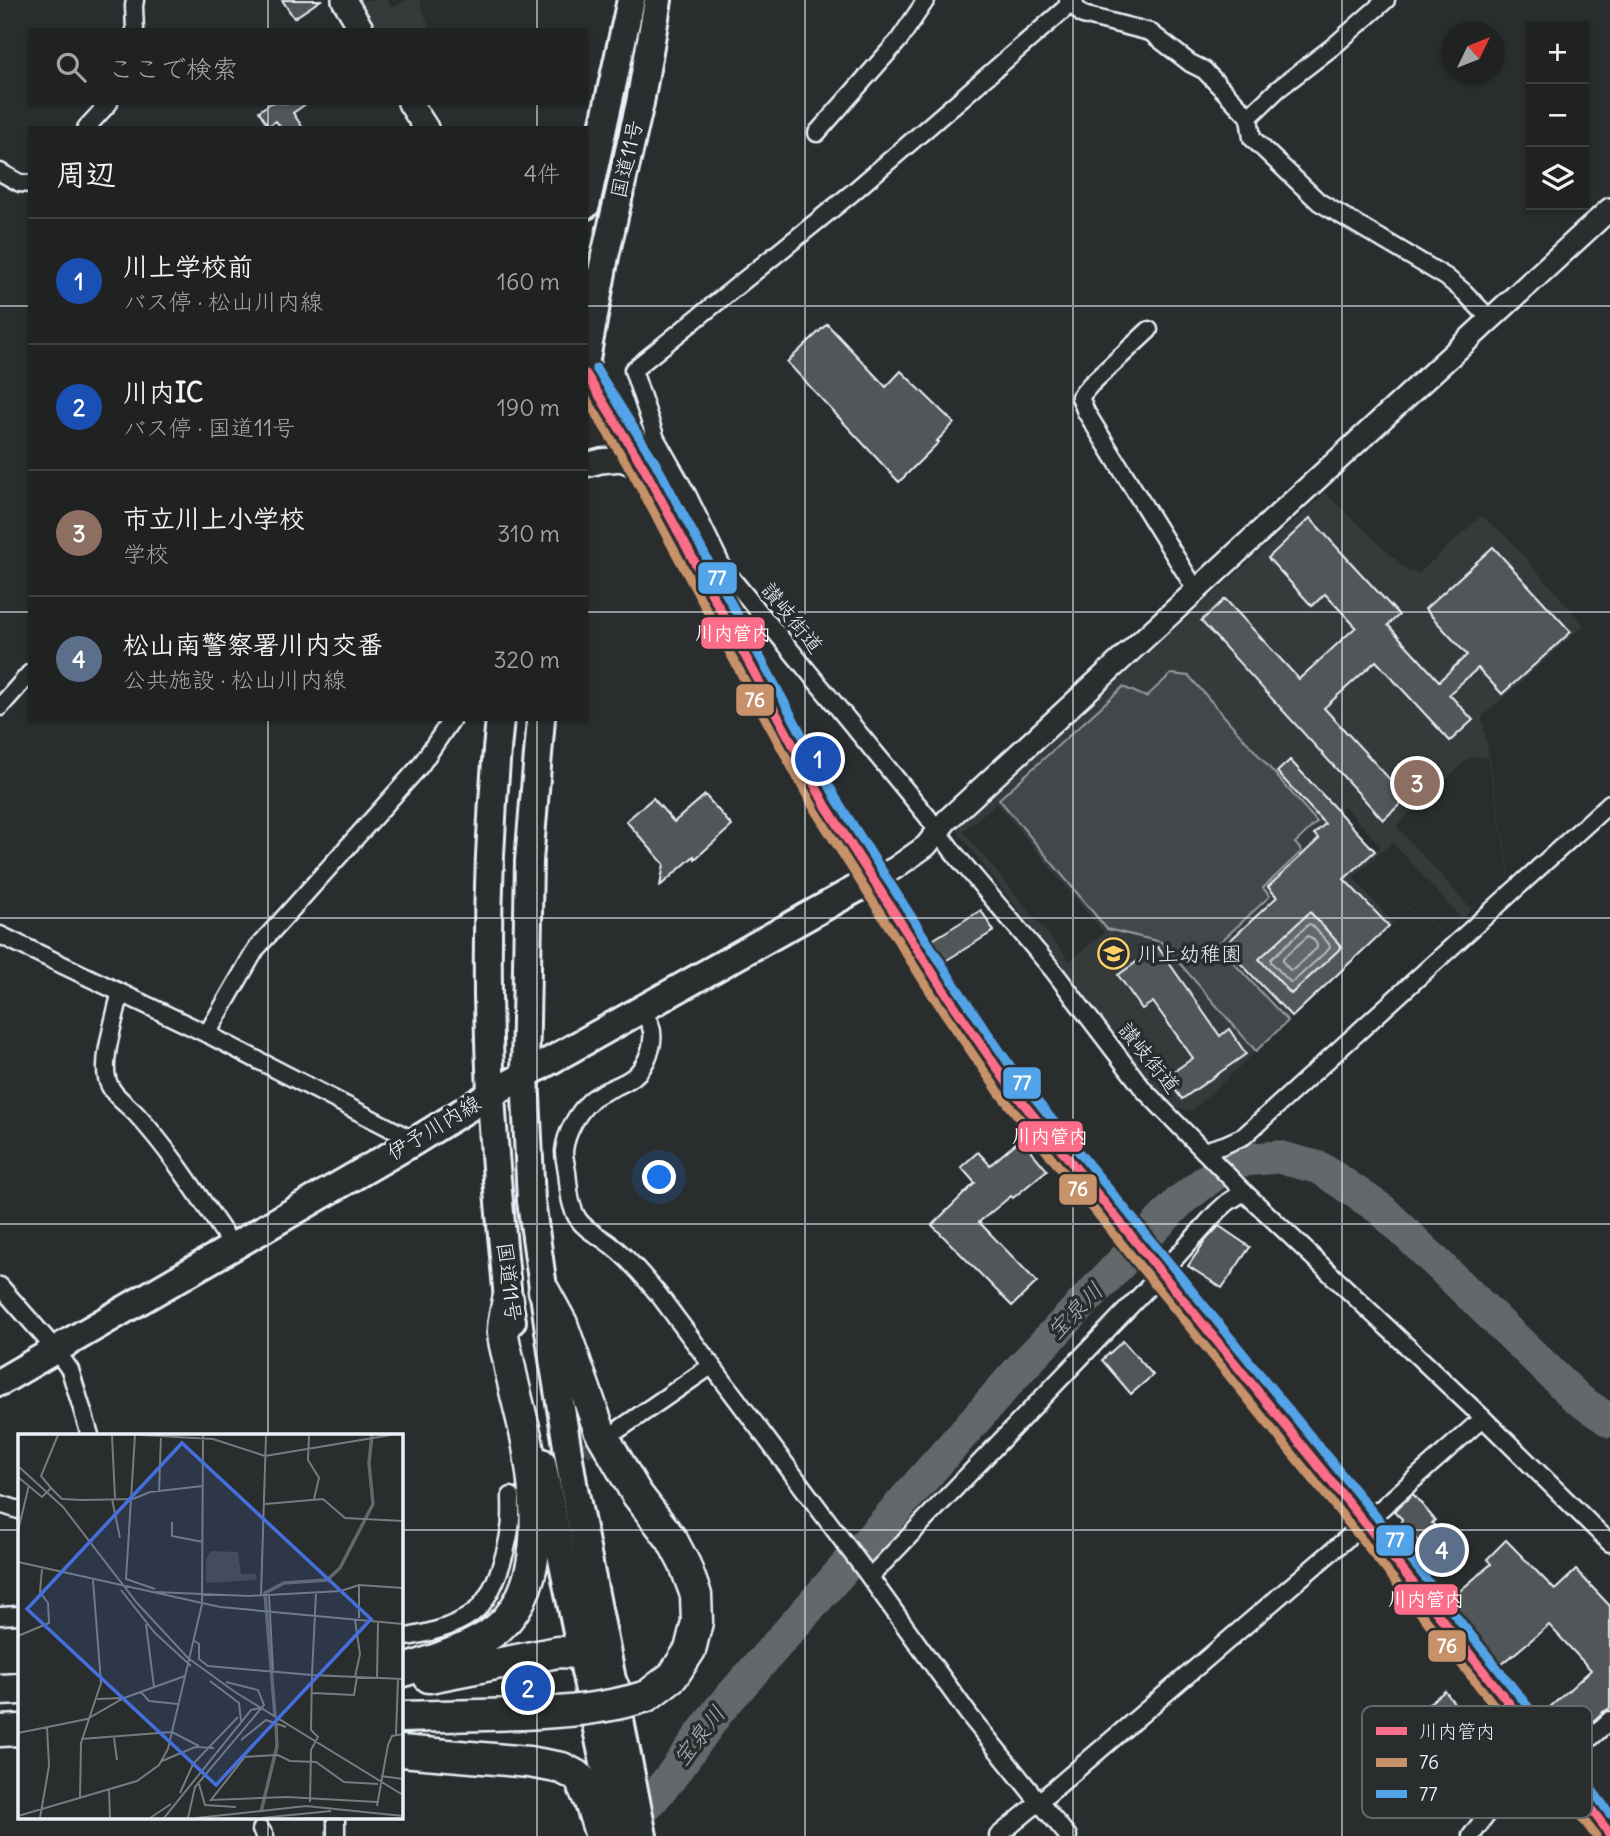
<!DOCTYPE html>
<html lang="ja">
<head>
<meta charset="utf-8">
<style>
  :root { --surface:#202222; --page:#2d2f2f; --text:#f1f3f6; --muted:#a2a4a5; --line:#3d3f40; --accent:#ffd166 }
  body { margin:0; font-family:Delius,"Klee One",sans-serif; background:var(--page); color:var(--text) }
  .controls { position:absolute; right:21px; top:21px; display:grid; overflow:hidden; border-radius:0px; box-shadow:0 2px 5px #0004 }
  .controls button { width:63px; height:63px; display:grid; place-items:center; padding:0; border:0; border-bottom:2px solid var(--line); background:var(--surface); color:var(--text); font:35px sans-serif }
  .compass { position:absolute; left:1442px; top:21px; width:63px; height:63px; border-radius:50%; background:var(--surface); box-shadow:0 2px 5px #0004; rotate:47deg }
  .you { position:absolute; left:660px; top:1178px; width:24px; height:24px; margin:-18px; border:5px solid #fff; border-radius:50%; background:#1a73e8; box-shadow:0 0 0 10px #1a73e833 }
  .badge { display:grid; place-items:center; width:46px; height:46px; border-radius:50%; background:var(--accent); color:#fff; font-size:23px; font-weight:700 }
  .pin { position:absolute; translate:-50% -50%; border:4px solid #fff; box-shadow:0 2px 7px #0006 }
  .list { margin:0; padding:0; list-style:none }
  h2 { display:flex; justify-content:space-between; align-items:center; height:91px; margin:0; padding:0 28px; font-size:30px }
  h2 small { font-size:23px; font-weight:400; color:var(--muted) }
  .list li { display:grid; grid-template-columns:46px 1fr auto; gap:21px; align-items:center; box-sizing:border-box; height:126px; padding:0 28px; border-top:2px solid var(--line) }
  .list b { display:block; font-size:26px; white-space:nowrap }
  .list p { margin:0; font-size:23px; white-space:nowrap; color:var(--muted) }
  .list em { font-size:23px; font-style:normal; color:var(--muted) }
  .icon { flex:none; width:38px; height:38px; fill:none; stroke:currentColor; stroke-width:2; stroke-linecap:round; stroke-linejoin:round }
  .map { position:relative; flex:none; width:1610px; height:1836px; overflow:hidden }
  .search { position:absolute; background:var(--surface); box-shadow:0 2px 5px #0004; left:28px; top:28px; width:560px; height:77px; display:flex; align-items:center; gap:18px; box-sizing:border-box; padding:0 24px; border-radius:0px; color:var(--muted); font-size:26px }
  .panel { position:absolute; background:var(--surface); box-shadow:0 2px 5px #0004; left:28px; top:126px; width:560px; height:595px; border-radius:0px }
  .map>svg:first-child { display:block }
</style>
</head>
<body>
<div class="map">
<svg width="1610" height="1836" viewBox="0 0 1610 1836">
  <rect width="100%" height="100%" fill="#2a2d2e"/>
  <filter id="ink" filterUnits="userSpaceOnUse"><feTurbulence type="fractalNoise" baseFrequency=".0143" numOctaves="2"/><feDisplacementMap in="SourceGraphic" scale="14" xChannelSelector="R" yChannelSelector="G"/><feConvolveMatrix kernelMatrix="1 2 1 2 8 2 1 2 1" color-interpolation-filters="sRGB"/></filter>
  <g filter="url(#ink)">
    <g fill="#363a3b" fill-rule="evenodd">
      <polygon points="355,0 387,0 392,8 406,0 420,0 421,7 430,28 427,30 374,30"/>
      <path d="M1325,493L1409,572L1419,573L1481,516L1509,539L1584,625L1482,717L1510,874L1443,936L1413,904L1192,1111L1176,1107L1163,1096L959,834L957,827ZM1310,519L1388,625L1439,681L1450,671L1461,683L1449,694L1473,720L1450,741L1376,661L1324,708L1383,820L1201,622L1225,599L1299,679L1356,627L1325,594L1312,606L1268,558ZM1493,547L1571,632L1503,694L1425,609ZM1171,674L1295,843L1302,850L1263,888L1269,896L1217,945L1288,1021L1256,1051L1161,942L1107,929L1146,697ZM1470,757H1488L1509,874L1471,909L1396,826ZM1290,760L1321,793V794L1277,772ZM997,803L1104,933L1070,961L963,831ZM1344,806L1381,846L1350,874L1314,834ZM1392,842L1461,918L1443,935L1413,903L1392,922L1353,877ZM1307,850L1322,855L1389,926L1292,1017L1225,946L1277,897L1268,887ZM1158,947L1220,1036L1229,1030L1246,1054L1182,1098L1167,1077L1193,1058L1153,1002L1142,1009L1119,975Z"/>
    </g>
    <polygon fill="#424648" stroke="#959ca0" stroke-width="2" points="1171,674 1189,676 1317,822 1295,843 1302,851 1263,888 1270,896 1217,945 1288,1021 1256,1051 1161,942 1107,929 999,799 1123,687 1146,697"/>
    <polygon fill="#63686b" stroke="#989fa3" stroke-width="2" points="1310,912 1342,947 1291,994 1259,959"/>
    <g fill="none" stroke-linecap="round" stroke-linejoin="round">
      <g stroke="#b3bac0" stroke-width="2">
        <polygon points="1309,924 1312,925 1329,944 1330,948 1294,981 1290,982 1271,962 1271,959"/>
        <path d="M1308,936C1312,937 1318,943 1317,948L1294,969L1290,970L1283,962V958Z"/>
      </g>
      <polyline stroke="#63686b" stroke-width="33" points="621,1836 670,1778 719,1710 1020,1369 1180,1201 1232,1161 1278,1157 1320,1168 1382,1210 1578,1399 1610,1421"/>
    </g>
    <g fill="#535759" stroke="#e8f1f8" stroke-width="2" fill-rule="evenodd">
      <polygon points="282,0 321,0 294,18"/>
      <polygon points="271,103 307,103 293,113 303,128 281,128 276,121 268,126 259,111"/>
      <polygon points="827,324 886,387 901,371 954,423 937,441 939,442 899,482 787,362"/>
      <polygon points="1310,518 1399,615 1388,625 1439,681 1467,655 1425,609 1493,547 1571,632 1502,694 1478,668 1449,694 1473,720 1450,741 1376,661 1324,708 1407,798 1383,820 1201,621 1225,599 1299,679 1356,627 1325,594 1312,606 1268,558"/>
      <path d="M1290,760L1375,851L1344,879L1389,926L1292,1017L1224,946L1277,897L1268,887L1319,839L1314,834L1325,824L1277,772ZM1310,912L1342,947L1291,994L1259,959Z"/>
      <polygon points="705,795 732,826 695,859 694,856 660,886 664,864 626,821 653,798 674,822"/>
      <polygon points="981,910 994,931 942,963 929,942"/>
      <polygon points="1158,947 1220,1036 1229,1029 1246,1054 1182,1099 1166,1077 1193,1058 1153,1002 1142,1009 1118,975"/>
      <polygon points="1021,1139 1047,1170 1013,1198 1011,1196 979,1222 1037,1282 1012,1306 932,1225 975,1183 961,1167 978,1152 990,1165"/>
      <polygon points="1219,1226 1250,1247 1222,1288 1188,1266 1206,1240"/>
      <polygon points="1123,1341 1153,1375 1131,1394 1102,1360"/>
      <polygon points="1413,1494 1435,1520 1432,1523 1457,1552 1441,1566 1438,1562 1420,1568 1429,1554 1401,1522 1402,1519 1394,1511"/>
      <polygon points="1506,1540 1555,1590 1576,1570 1610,1606 1610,1708 1603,1712 1566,1746 1539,1717 1591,1670 1549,1625 1501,1665 1448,1601 1491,1564 1487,1559"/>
      <polygon points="1445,1691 1480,1737 1456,1755 1431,1722 1425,1727 1415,1714"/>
    </g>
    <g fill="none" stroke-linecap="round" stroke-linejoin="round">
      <g stroke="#464a4c" stroke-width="16" stroke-dasharray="16 8" stroke-linecap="butt">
        <polyline points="564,1463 610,1435"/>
        <polyline points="256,1817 261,1830"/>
      </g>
      <defs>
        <g id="minor">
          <polyline points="1068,0 1083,15 1150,32 1190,63 1204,70 1249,117 1252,138 1319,202 1446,277 1464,292 1490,319"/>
          <polyline points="135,30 134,6 135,0"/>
          <polyline points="1249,117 1278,89 1335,45 1386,0"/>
          <polyline points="86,128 109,103"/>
          <polyline points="817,133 899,40 926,0"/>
          <polyline points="0,172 20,183 30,184"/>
          <polyline points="1149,330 1091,384 1080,397 1086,412 1196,590"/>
          <polyline points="723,568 688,496 656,439 633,370 852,193 1075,0"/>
          <polyline points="706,580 723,568 927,816 954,853 1052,969 1144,1090 1244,1192 1483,1418 1610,1543"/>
          <polyline points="0,707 30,673"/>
          <polyline points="0,935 207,1034 415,1141"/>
          <path d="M120,994C116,1016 102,1057 107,1078C110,1094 127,1104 137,1115C174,1155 202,1202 233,1246"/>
          <path d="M642,1010C644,1015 648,1020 650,1024C657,1041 647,1066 633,1077C620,1087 604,1089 591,1100C578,1112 566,1132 564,1151C564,1158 566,1165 567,1172C569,1188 569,1205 578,1219C586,1231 600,1236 611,1245C629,1259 644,1277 659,1295L866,1572L969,1715L1039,1802L998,1836"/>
          <polyline points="207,1034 256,949 420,766 452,719"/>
          <polyline points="1204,1151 1224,1145 1244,1136 1610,803"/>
          <polyline points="0,1286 56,1350 70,1370 90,1435"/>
          <polyline points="621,1428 711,1366"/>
          <polyline points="0,1504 19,1510"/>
          <polyline points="870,1577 1161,1274 1216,1213 1228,1202 1244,1192"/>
          <polyline points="0,1616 19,1615"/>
          <path d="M401,1638C425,1634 453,1628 473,1613C494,1597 506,1554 510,1529C512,1518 511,1506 511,1496"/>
          <polyline points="1559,1767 1610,1720"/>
          <polyline points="336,1817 336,1836"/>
          <polyline points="261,1830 265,1836"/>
          <polyline points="1068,1836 1039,1802 1365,1523 1483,1418"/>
          <polyline points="1471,1836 1540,1742"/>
        </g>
        <polyline id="tertiary" points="872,880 895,868 926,846 947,820 1610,209"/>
        <g id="secondary">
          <polyline points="344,0 362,30"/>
          <polyline points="410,103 426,128"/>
          <polyline points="586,374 644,468 826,806 872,880 943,989 1010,1087 1051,1139 1365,1523 1540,1742 1610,1834"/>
          <polyline points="586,465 601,461 621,459 644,468"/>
        </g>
        <polyline id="primary" points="0,1382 415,1141 491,1094 872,880"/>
        <g id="trunk">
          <polyline points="586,205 631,0"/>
          <polyline points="586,359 605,256 640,103 658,0"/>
          <path d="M500,719C487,843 485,968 491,1092C494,1161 502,1231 508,1300L512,1321"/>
          <polyline points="541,719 529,861 525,1075 531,1201 553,1359 573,1483 643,1836"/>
          <polyline points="542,1462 619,1836"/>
        </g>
        <g id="motorway">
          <polyline points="544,1291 562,1324 599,1429 636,1493 672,1540 685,1565 696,1595 697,1622 690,1650 673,1676 647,1696"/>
          <path d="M401,1672C430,1661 463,1652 489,1635C549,1595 538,1502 527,1441C521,1413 513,1386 508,1358C506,1349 503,1340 503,1331C503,1321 506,1310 508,1300"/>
          <polyline points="429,1677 558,1652 580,1653 599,1661 614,1688"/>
          <polyline points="0,1690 19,1689"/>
          <polyline points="401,1717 523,1714"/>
          <polyline points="0,1731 19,1730"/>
          <polyline points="401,1751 529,1762 562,1768 579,1777 590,1802 601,1836"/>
        </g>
      </defs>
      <use href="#minor" stroke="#e8f1f8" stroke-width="21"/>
      <use href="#tertiary" stroke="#e8f1f8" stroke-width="26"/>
      <use href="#secondary" stroke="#e8f1f8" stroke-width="28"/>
      <use href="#primary" stroke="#e8f1f8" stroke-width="32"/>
      <use href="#trunk" stroke="#e8f1f8" stroke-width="32"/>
      <use href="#motorway" stroke="#e8f1f8" stroke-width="35"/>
      <use href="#minor" stroke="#2a2d2e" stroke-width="16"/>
      <use href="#tertiary" stroke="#2a2d2e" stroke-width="21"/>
      <use href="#secondary" stroke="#2a2d2e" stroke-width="23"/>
      <use href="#primary" stroke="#2a2d2e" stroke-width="26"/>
      <use href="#trunk" stroke="#2a2d2e" stroke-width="26"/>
      <use href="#motorway" stroke="#2a2d2e" stroke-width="30"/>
      <defs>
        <path id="motorway-bridge" d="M523,1714C566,1712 606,1709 647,1696"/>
      </defs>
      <use href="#motorway-bridge" stroke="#e8f1f8" stroke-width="35" stroke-linecap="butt"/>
      <use href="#motorway-bridge" stroke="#2a2d2e" stroke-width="30"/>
      <defs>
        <polyline id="bus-1" points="586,374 644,468 826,806 943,989 1010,1087 1365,1523 1540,1742 1610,1834"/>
        <polyline id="bus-2" points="586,398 633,474 816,812 933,996 1000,1094 1355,1531 1530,1750 1596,1836"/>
        <polyline id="bus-3" points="596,368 655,462 837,800 953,982 1020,1080 1375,1515 1550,1734 1610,1814"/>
      </defs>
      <use href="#bus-1" stroke="#2a2d2e" stroke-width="14"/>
      <use href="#bus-2" stroke="#2a2d2e" stroke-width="14"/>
      <use href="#bus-3" stroke="#2a2d2e" stroke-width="14"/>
      <use href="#bus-1" stroke="#fb6d88" stroke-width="9"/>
      <use href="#bus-2" stroke="#c7916a" stroke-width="9"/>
      <use href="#bus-3" stroke="#53a3e8" stroke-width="9"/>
    </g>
  </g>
  <path fill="none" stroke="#e8f1f8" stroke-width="2" stroke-opacity="0.55" d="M268,0V30M537,0V30M805,0V1836M1073,0V1836M1342,0V1836M268,103V128M537,103V128M0,306H30M586,306H1610M0,612H30M586,612H1610M268,719V1435M537,719V1836M0,918H1610M0,1224H1610M0,1530H19M401,1530H1610M268,1817V1836"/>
  <defs>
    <symbol id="school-ring" viewBox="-11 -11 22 22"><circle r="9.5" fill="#2a2d2e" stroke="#ffd166" stroke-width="1.5"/><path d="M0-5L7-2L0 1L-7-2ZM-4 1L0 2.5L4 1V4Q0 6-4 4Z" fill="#ffd166"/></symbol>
  </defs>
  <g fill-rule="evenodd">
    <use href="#school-ring" x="1096" y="936" width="35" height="35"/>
  </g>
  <g text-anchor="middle" stroke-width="7" stroke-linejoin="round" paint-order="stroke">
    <g font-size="21" fill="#e8f1f8" stroke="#2a2d2e">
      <text transform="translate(627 159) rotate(-77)" y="7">国道11号</text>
      <text transform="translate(792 618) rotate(51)" y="7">讃岐街道</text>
      <text transform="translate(1149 1058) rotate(51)" y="7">讃岐街道</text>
      <text transform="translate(434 1128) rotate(-31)" y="7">伊予川内線</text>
      <text transform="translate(509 1282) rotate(83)" y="7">国道11号</text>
    </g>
    <g font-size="21" fill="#e8f1f8" stroke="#2a2d2e" text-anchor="start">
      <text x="1137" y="961">川上幼稚園</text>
    </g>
    <g font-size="23" font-style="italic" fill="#acb3b9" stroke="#2a2d2e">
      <text transform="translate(1075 1311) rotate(-46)" y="8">宝泉川</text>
      <text transform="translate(699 1736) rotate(-52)" y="8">宝泉川</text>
    </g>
  </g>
  <g transform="translate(18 1434)">
    <rect width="385" height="385" fill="#2a2d2e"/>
    <path d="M193,117L220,118L223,140H238V146L188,149V125Z" fill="#424648"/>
    <path fill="none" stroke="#63686b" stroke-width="3.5" d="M257,282L247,159L266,149L309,146L322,134L355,70L351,29L354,1M243,378L259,312L258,290"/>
    <path fill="none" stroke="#767b7f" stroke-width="2" d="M94,1L97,64M117,1L108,145L137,155M123,1L195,5L247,22L373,1M291,1L290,26L301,44L296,65M0,32L45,73L119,169L170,224L217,258L385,361M0,43L24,63L33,54L44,65L65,66L115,65L132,58L185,52M33,54L23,42L40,1M141,58L143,2M94,65L102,104M247,70L305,65L327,84L385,87M154,88V102L185,108M0,97L11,51M0,128L202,173L385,190M103,156L137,199L173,232M137,158L231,162L323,157L341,151L385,154M298,158L294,241L385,245M243,161L248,1M251,161L255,236M184,170L185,1M341,184V151M337,186L342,220L337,243M128,190L136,253M0,202L31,189L30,169L22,158L24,135M175,206L181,210V225L190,232L294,241L293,296L300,303L293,316L292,368M359,243L360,188M192,247L221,269L223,287M123,258L131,267L160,270M294,259L336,261L339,243M79,265L104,264M0,299L69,285L106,264L167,242M378,300L380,245M96,304L99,326M63,305L154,298L181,312M223,306L248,286L268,293M223,323L260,321L272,327L298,328L326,348L360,350M226,324L193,366L269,363L359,368M144,327L177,313L196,314M363,342L385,345M181,350L187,371L218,373M91,356L92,384M162,359L175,330L220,283M62,364L63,309L83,249L75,146M359,372L370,311L374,302L385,300M0,382L119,347L141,331L150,315L184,170M22,384L31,332L29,293M132,384L153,370M146,384L233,276L242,274M170,384L177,353L246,271L240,256L208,248M178,384L288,372L385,382M243,384L313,377M285,384H323"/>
    <path fill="#466fde" fill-opacity="0.15" stroke="#466fde" stroke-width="3.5" d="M164,9L353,185L198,351L9,175Z"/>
    <rect width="385" height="385" fill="none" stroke="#e8f1f8" stroke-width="3.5"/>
  </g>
  <rect x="1362" y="1706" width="230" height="112" rx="10" fill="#2a2d2e" stroke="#63686b" stroke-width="2"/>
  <rect x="1376" y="1727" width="31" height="8" fill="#fb6d88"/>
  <rect x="1376" y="1758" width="31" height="9" fill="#c7916a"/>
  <rect x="1376" y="1790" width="31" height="8" fill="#53a3e8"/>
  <g font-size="19" fill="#e8f1f8">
    <text x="1419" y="1738">川内管内</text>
    <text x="1419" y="1769">76</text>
    <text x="1419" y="1801">77</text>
  </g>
  <g stroke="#2a2d2e" stroke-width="2.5">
    <rect x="697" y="561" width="41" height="34" rx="7" fill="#53a3e8"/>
    <rect x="700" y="616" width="66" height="34" rx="7" fill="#fb6d88"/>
    <rect x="735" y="683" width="40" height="34" rx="7" fill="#c7916a"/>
    <rect x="1002" y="1066" width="40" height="34" rx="7" fill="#53a3e8"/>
    <rect x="1017" y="1120" width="67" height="33" rx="7" fill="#fb6d88"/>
    <rect x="1058" y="1173" width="40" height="33" rx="7" fill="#c7916a"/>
    <rect x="1375" y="1524" width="40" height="33" rx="7" fill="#53a3e8"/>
    <rect x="1393" y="1583" width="66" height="33" rx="7" fill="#fb6d88"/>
    <rect x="1427" y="1629" width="40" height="34" rx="7" fill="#c7916a"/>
  </g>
  <g font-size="19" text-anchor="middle" font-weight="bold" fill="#fff">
    <text x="717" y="585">77</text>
    <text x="733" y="640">川内管内</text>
    <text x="755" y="707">76</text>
    <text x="1022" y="1090">77</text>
    <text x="1050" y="1143">川内管内</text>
    <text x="1078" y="1196">76</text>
    <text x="1395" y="1547">77</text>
    <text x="1426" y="1606">川内管内</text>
    <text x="1447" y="1653">76</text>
  </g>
</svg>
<div class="controls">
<button>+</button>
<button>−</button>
<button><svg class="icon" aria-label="layers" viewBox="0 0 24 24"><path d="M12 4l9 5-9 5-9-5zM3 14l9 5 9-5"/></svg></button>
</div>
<svg class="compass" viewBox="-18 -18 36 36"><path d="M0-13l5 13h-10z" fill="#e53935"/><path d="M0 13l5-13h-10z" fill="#a2a4a5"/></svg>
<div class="you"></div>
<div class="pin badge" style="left:818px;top:759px;background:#1a4fb4">1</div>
<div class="pin badge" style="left:528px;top:1688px;background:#1a4fb4">2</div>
<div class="pin badge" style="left:1417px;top:783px;background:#8d6e63">3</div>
<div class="pin badge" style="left:1442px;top:1550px;background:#5c6f8a">4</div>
<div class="search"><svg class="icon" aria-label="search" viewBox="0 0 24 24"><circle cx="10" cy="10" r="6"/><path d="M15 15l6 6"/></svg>ここで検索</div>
<section class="panel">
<h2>周辺<small>4件</small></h2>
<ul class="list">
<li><span class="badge" style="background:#1a4fb4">1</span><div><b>川上学校前</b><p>バス停 · 松山川内線</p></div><em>160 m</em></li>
<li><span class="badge" style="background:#1a4fb4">2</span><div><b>川内IC</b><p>バス停 · 国道11号</p></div><em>190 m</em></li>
<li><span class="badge" style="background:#8d6e63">3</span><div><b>市立川上小学校</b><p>学校</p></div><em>310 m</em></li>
<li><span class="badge" style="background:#5c6f8a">4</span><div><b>松山南警察署川内交番</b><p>公共施設 · 松山川内線</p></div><em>320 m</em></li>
</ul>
</section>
</div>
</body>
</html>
